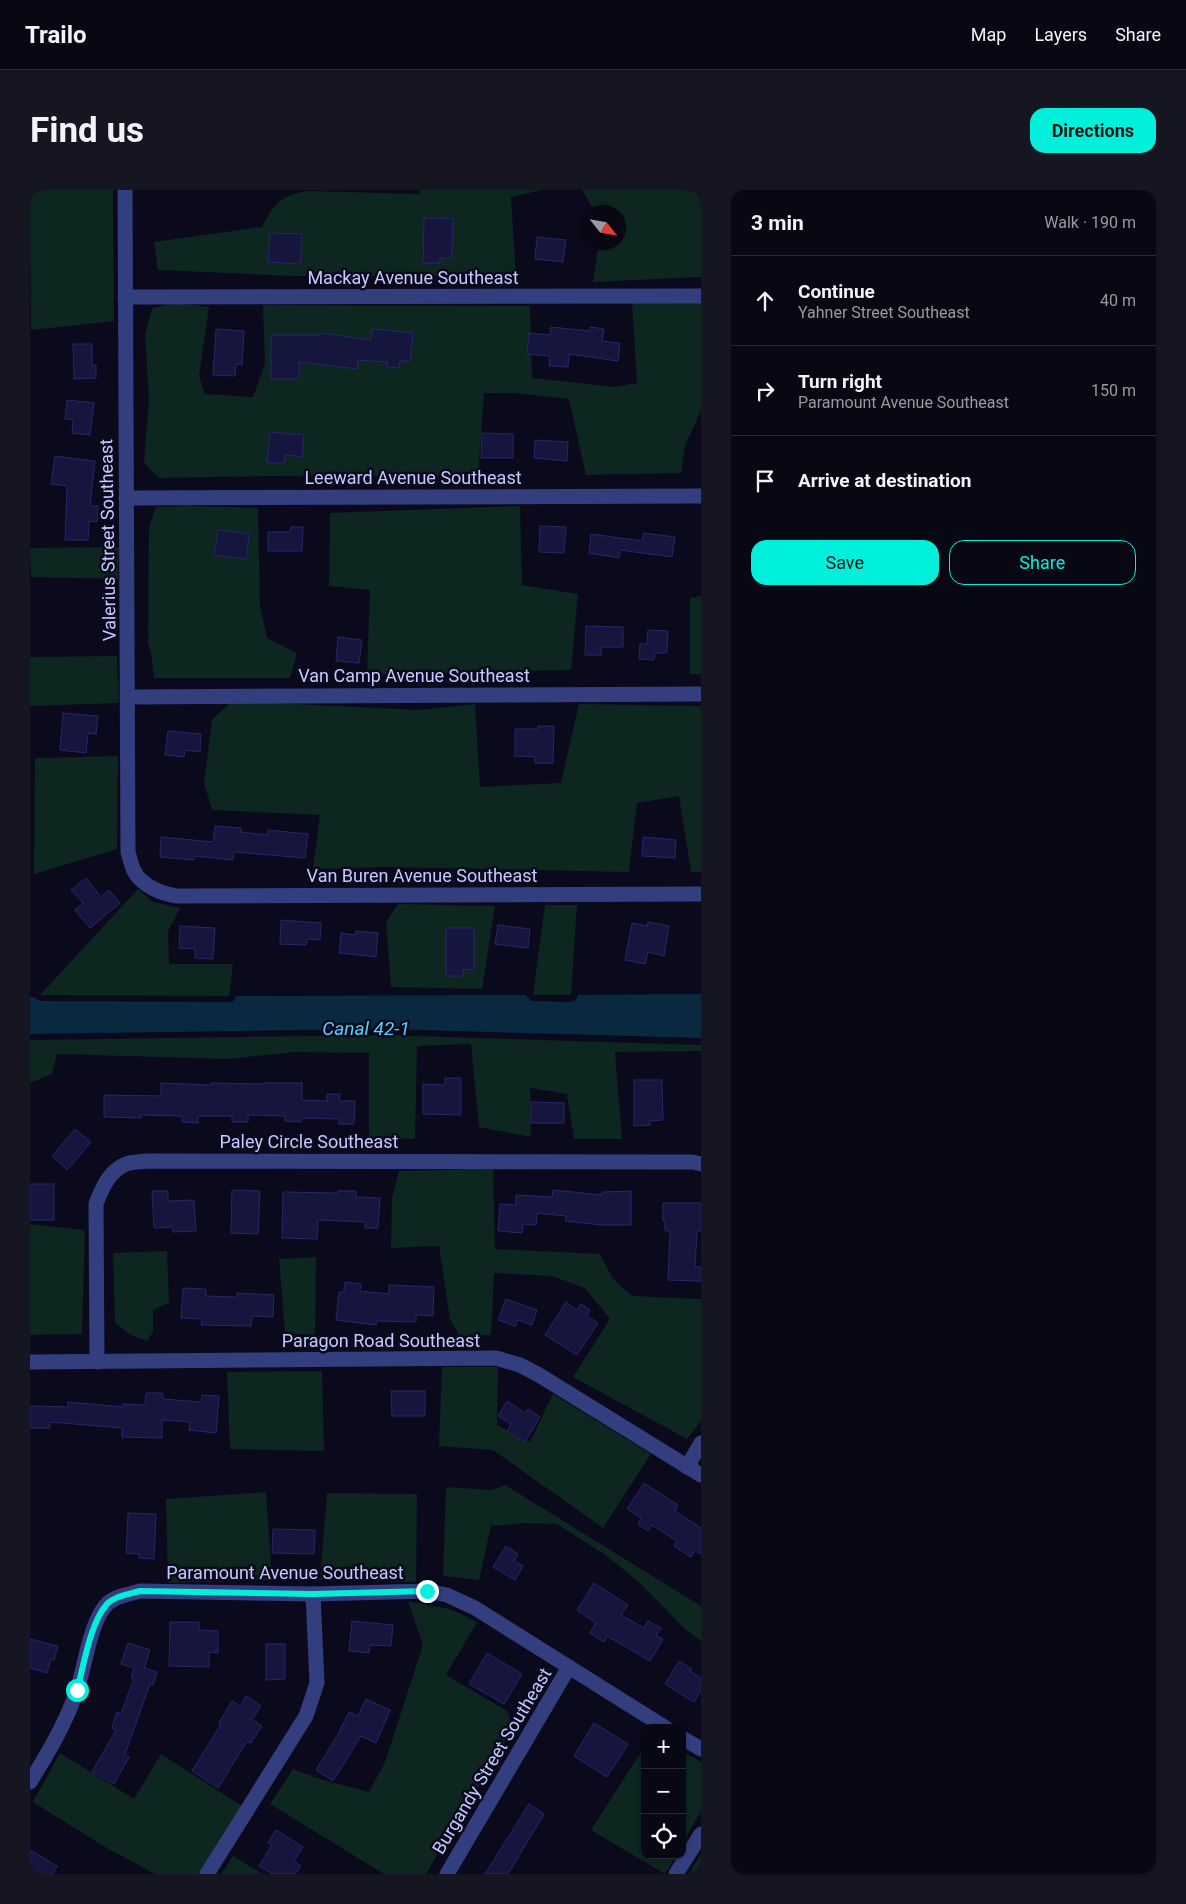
<!DOCTYPE html>
<html lang="en">
<head>
<meta charset="utf-8">
<style>
  :root { --surface:#080815; --page:#161622; --text:#f1f3f6; --muted:#989aa0; --line:#292934; --accent:#00f0db }
  body { margin:0; font-family:Roboto,sans-serif; background:var(--page); color:var(--text) }
  .controls { position:absolute; right:15px; bottom:15px; display:grid; overflow:hidden; border-radius:10px; box-shadow:0 1px 4px #0004 }
  .controls button { width:45px; height:45px; display:grid; place-items:center; padding:0; border:0; border-bottom:1px solid var(--line); background:var(--surface); color:var(--text); font:25px sans-serif }
  .compass { position:absolute; left:551px; top:15px; width:45px; height:45px; border-radius:50%; background:var(--surface); box-shadow:0 1px 4px #0004; rotate:121deg }
  .stop { position:absolute; width:15px; height:15px; margin:-11px; border:4px solid #00f0db; border-radius:50%; background:#fff }
  .stop.end { background:#00f0db; border-color:#fff; box-shadow:0 1px 5px #0008 }
  .list { margin:0; padding:0; list-style:none }
  h2 { display:flex; justify-content:space-between; align-items:center; height:65px; margin:0; padding:0 20px; font-size:21px }
  h2 small { font-size:16px; font-weight:400; color:var(--muted) }
  .list li { display:grid; grid-template-columns:32px 1fr auto; gap:15px; align-items:center; box-sizing:border-box; height:90px; padding:0 20px; border-top:1px solid var(--line) }
  .list b { display:block; font-size:19px; white-space:nowrap }
  .list p { margin:0; font-size:16px; white-space:nowrap; color:var(--muted) }
  .list em { font-size:16px; font-style:normal; color:var(--muted) }
  .actions { display:flex; gap:10px; padding:15px 20px }
  .actions a { flex:1; padding:11px 0; border:1px solid var(--accent); border-radius:15px; text-align:center; font-size:18px; color:var(--accent) }
  .actions .main { background:var(--accent); color:#111 }
  .icon { flex:none; width:28px; height:28px; fill:none; stroke:currentColor; stroke-width:2; stroke-linecap:round; stroke-linejoin:round }
  .map { position:relative; flex:none; width:671px; height:1684px; overflow:hidden; border-radius:15px }
  header { display:flex; align-items:center; gap:30px; box-sizing:border-box; height:70px; padding:0 25px; background:var(--surface); border-bottom:1px solid var(--line) }
  header strong { font-size:24px }
  nav { display:flex; gap:28px; margin-inline-start:auto; font-size:18px }
  .intro { display:flex; align-items:center; justify-content:space-between; box-sizing:border-box; height:120px; padding:0 30px }
  h1 { margin:0; font-size:35px }
  .button { padding:12px 22px; border-radius:15px; background:var(--accent); color:#111; font-size:18px; font-weight:700 }
  main { display:flex; gap:30px; padding:0 30px }
  aside { flex:1; background:var(--surface); border-radius:15px; box-shadow:0 1px 4px #0004 }
  .map>svg:first-child { display:block }
</style>
</head>
<body>
<header>
<strong>Trailo</strong>
<nav><a>Map</a><a>Layers</a><a>Share</a></nav>
</header>
<div class="intro"><h1>Find us</h1><a class="button">Directions</a></div>
<main>
<div class="map">
<svg width="671" height="1684" viewBox="0 0 671 1684">
  <rect width="100%" height="100%" fill="#0a0a1c"/>
  <g fill="#0d2620">
    <polygon points="0,0 83,0 84,131 1,140"/>
    <path d="M390,0H512L481,7L486,86H263L128,80L124,52L232,37C245,13 249,6 278,1L389,4Z"/>
    <polygon points="552,0 671,0 671,87 563,92 569,53 588,52 588,22 565,22"/>
    <polygon points="146,113 179,117 169,186 175,204 223,207 235,174 233,115 500,116 502,188 585,197 607,193 602,113 671,113 671,220 655,256 651,283 556,285 539,209 486,203 454,203 448,287 239,286 129,288 114,273 119,211 115,144 122,118"/>
    <polygon points="160,316 228,318 230,416 237,448 267,463 260,488 124,488 121,463 118,453 119,337 126,317"/>
    <polygon points="490,316 492,395 548,404 541,480 337,485 340,400 299,396 300,323"/>
    <polygon points="89,357 88,389 1,387 0,358"/>
    <polygon points="671,406 671,484 660,484 660,408"/>
    <polygon points="87,466 89,513 0,516 0,467"/>
    <polygon points="202,511 389,520 445,514 450,597 531,593 549,514 671,516 671,682 661,682 649,606 607,613 599,682 354,677 283,679 290,625 182,620 174,593 182,530"/>
    <polygon points="88,566 87,659 4,684 5,568"/>
    <polygon points="108,699 123,712 150,718 138,741 139,774 203,774 199,806 10,805"/>
    <polygon points="368,714 465,716 452,799 361,797 356,732"/>
    <polygon points="515,715 547,715 541,805 503,805"/>
    <polygon points="353,845 671,855 671,861 585,862 592,949 544,949 537,904 500,898 501,947 449,937 441,854 387,856 385,949 339,947 339,863 263,862 198,869 27,864 22,884 0,893 0,850"/>
    <polygon points="463,979 465,1059 570,1064 583,1089 602,1106 671,1109 671,1231 657,1249 543,1187 580,1129 555,1098 522,1086 464,1083 461,1145 430,1147 420,1129 409,1056 361,1058 362,1008 369,981"/>
    <polygon points="0,1034 55,1040 52,1144 0,1145"/>
    <polygon points="137,1061 139,1113 123,1120 123,1142 117,1151 101,1145 85,1133 83,1063"/>
    <polygon points="286,1067 285,1145 255,1143 249,1069"/>
    <polygon points="412,1177 468,1177 467,1235 500,1252 523,1204 621,1264 573,1338 463,1260 409,1256"/>
    <polygon points="292,1181 294,1261 200,1259 197,1182"/>
    <polygon points="475,1295 671,1416 671,1451 655,1439 610,1393 577,1366 527,1334 494,1333 461,1336 449,1390 413,1386 416,1297 461,1300"/>
    <polygon points="236,1302 242,1390 138,1393 136,1309"/>
    <polygon points="297,1303 387,1304 386,1392 290,1390"/>
    <polygon points="378,1411 420,1419 447,1432 416,1485 477,1521 483,1538 396,1684 354,1684 240,1614 263,1579 293,1590 339,1602 355,1572 393,1455"/>
    <polygon points="615,1556 615,1665 646,1665 635,1684 561,1640"/>
    <polygon points="652,1561 671,1572 671,1621 652,1654"/>
    <polygon points="30,1563 104,1609 131,1564 212,1616 170,1684 125,1684 75,1657 3,1612"/>
    <polygon points="671,1664 671,1684 659,1684"/>
    <polygon points="203,1666 233,1684 191,1684"/>
  </g>
  <polygon fill="#092941" points="671,804 671,848 352,839 0,844 0,807 3,807 10,811 200,812 204,811 206,806 496,805 501,811 541,812 546,810 548,805"/>
  <g fill="#16153e" stroke="#26266b">
    <polygon points="394,28 423,29 422,68 410,68 410,73 393,73"/>
    <polygon points="240,43 272,44 270,74 238,72"/>
    <polygon points="507,47 536,50 533,72 505,69"/>
    <polygon points="521,137 560,141 560,137 574,139 572,151 590,153 588,171 539,164 538,177 519,176 520,166 497,164 499,143 520,145"/>
    <polygon points="186,139 214,141 212,175 206,174 205,186 183,185"/>
    <polygon points="342,139 383,143 380,171 370,171 369,178 357,177 357,172 328,170 327,179 269,172 269,189 241,189 241,145 289,145 290,143 341,150"/>
    <polygon points="43,154 62,154 62,175 66,175 66,188 44,189"/>
    <polygon points="37,210 64,213 60,245 42,243 43,230 35,229"/>
    <polygon points="240,242 274,245 272,267 255,265 254,274 237,272"/>
    <polygon points="452,243 483,244 483,268 451,268"/>
    <polygon points="505,250 538,252 537,271 504,268"/>
    <polygon points="25,266 65,271 60,316 68,316 67,332 59,331 58,350 35,350 37,296 21,294"/>
    <polygon points="510,336 536,337 534,363 509,362"/>
    <polygon points="261,337 273,337 272,361 238,361 238,342 260,342"/>
    <polygon points="188,340 219,344 216,369 184,365"/>
    <polygon points="614,343 645,347 642,367 590,360 589,368 559,363 561,344 612,351"/>
    <polygon points="556,436 593,437 593,457 572,457 571,465 555,465"/>
    <polygon points="618,440 638,441 637,463 625,463 624,470 609,469 610,454 617,454"/>
    <polygon points="308,447 332,450 329,473 306,471"/>
    <polygon points="33,523 68,526 66,544 58,543 56,563 30,560"/>
    <polygon points="508,536 524,536 523,573 505,573 505,567 485,566 485,539 508,539"/>
    <polygon points="138,541 171,544 170,562 155,560 154,567 135,565"/>
    <polygon points="185,636 211,638 211,642 238,645 238,640 278,644 275,668 204,662 203,670 164,666 164,670 130,667 131,647 183,652"/>
    <polygon points="613,647 646,650 645,668 612,666"/>
    <polygon points="56,688 71,707 79,700 90,713 60,738 45,720 53,713 41,700"/>
    <polygon points="251,730 291,733 290,750 277,749 276,755 250,754"/>
    <polygon points="618,732 639,736 634,766 618,762 615,774 595,770 602,733 617,736"/>
    <polygon points="468,735 500,739 498,758 465,754"/>
    <polygon points="150,736 185,738 183,769 165,768 165,759 149,758"/>
    <polygon points="416,738 444,738 444,780 433,779 433,786 416,786"/>
    <polygon points="326,741 348,743 346,767 309,763 311,743 325,745"/>
    <polygon points="415,888 431,888 431,925 393,924 393,894 415,895"/>
    <polygon points="604,890 632,890 633,930 620,931 620,935 604,936"/>
    <polygon points="131,893 181,895 181,893 234,894 234,893 272,893 272,910 297,911 297,904 310,904 309,911 325,911 324,934 309,934 309,929 271,928 271,932 255,931 255,926 218,925 218,932 202,932 202,926 168,926 168,933 152,932 152,926 111,925 111,928 74,927 74,905 131,906"/>
    <polygon points="501,912 534,913 534,933 501,933"/>
    <polygon points="45,939 61,952 37,980 22,966"/>
    <rect x="0" y="994" width="24" height="36"/>
    <polygon points="202,1000 230,1001 228,1044 201,1043"/>
    <polygon points="523,1000 572,1005 572,1002 601,1001 601,1035 572,1035 535,1031 536,1026 507,1023 506,1035 493,1034 492,1043 468,1041 470,1014 486,1015 486,1005 522,1007"/>
    <polygon points="122,1001 138,1001 138,1011 164,1010 166,1041 143,1042 142,1037 124,1038"/>
    <polygon points="308,1001 326,1001 326,1007 350,1008 348,1038 335,1038 335,1032 288,1030 287,1049 252,1048 253,1002 308,1003"/>
    <polygon points="633,1013 671,1013 671,1041 667,1041 665,1077 671,1077 671,1091 638,1090 640,1041 635,1041 635,1031 633,1031"/>
    <polygon points="315,1092 331,1094 330,1101 359,1104 359,1095 404,1097 403,1126 386,1125 386,1132 347,1131 346,1135 306,1130 309,1102 314,1102"/>
    <polygon points="153,1098 176,1099 176,1106 206,1107 207,1103 244,1105 243,1127 222,1126 221,1136 171,1135 172,1129 151,1128"/>
    <polygon points="476,1109 507,1120 502,1135 488,1130 485,1136 468,1130"/>
    <polygon points="536,1112 547,1120 551,1114 560,1120 557,1126 568,1133 547,1165 515,1145"/>
    <polygon points="361,1201 395,1201 395,1226 362,1226"/>
    <polygon points="116,1203 133,1203 133,1209 171,1212 172,1205 189,1206 186,1243 159,1240 160,1232 132,1230 132,1248 92,1247 92,1238 20,1232 20,1238 0,1238 0,1216 38,1217 38,1212 93,1217 93,1214 115,1215"/>
    <polygon points="477,1211 496,1223 498,1219 510,1227 495,1252 477,1241 481,1234 468,1226"/>
    <polygon points="614,1293 648,1315 645,1321 671,1338 671,1364 665,1361 661,1367 644,1356 647,1351 622,1335 618,1341 608,1334 611,1328 597,1319"/>
    <polygon points="98,1323 126,1324 124,1369 109,1368 109,1364 96,1363"/>
    <polygon points="243,1339 285,1340 284,1364 242,1363"/>
    <polygon points="476,1356 488,1364 484,1371 493,1376 485,1390 463,1377"/>
    <polygon points="564,1393 598,1415 591,1425 614,1438 618,1431 631,1438 626,1446 633,1449 620,1471 577,1446 574,1452 560,1443 566,1433 547,1420"/>
    <polygon points="322,1431 363,1435 361,1456 340,1455 339,1463 319,1461"/>
    <polygon points="140,1432 169,1432 169,1440 188,1441 188,1463 179,1462 179,1477 139,1476"/>
    <polygon points="0,1449 28,1456 24,1470 21,1469 17,1483 0,1478"/>
    <polygon points="98,1453 120,1460 114,1478 127,1482 123,1495 120,1494 95,1564 99,1567 84,1594 62,1582 86,1540 82,1538 87,1522 91,1523 104,1489 101,1488 104,1478 91,1474"/>
    <polygon points="236,1454 255,1454 255,1489 236,1490"/>
    <polygon points="457,1463 492,1484 474,1514 439,1494"/>
    <polygon points="649,1471 662,1479 660,1481 671,1488 671,1500 664,1512 635,1494"/>
    <polygon points="216,1506 231,1516 222,1530 232,1536 221,1553 217,1551 188,1598 162,1581 191,1534 189,1533 202,1511 210,1516"/>
    <polygon points="336,1509 360,1520 354,1535 346,1553 331,1546 303,1591 286,1580 307,1546 319,1522 328,1526"/>
    <polygon points="564,1533 598,1554 577,1587 544,1566"/>
    <polygon points="499,1614 514,1624 478,1684 455,1684"/>
    <polygon points="246,1640 273,1657 264,1671 271,1676 265,1684 243,1684 229,1676 242,1655 238,1653"/>
    <polygon points="0,1660 27,1676 23,1684 0,1684"/>
  </g>
  <g fill="none" stroke-linecap="round" stroke-linejoin="round">
    <g stroke="#323e7e" stroke-width="15">
      <path d="M95,0L98,662C100,668 101,675 104,681C112,696 132,704 147,706L671,704"/>
      <polyline points="95,107 671,106"/>
      <polyline points="96,308 671,306"/>
      <polyline points="98,507 671,504"/>
      <polyline points="0,1172 466,1168 490,1175 509,1185 671,1285"/>
      <path d="M67,1172L66,1014C72,998 79,981 96,974C102,972 110,972 116,971L662,972L671,974"/>
      <polyline points="657,1277 671,1253"/>
      <polyline points="652,1548 671,1559"/>
      <path d="M0,1592C18,1563 36,1533 47,1500C55,1477 60,1430 78,1413C86,1406 99,1404 110,1401L283,1404L397,1401L417,1405L445,1418L636,1538"/>
      <polyline points="177,1684 276,1526 287,1493 283,1404"/>
      <polyline points="417,1684 539,1477"/>
      <polyline points="646,1684 671,1644"/>
    </g>
  </g>
  <g fill="none" stroke-linecap="round" stroke-linejoin="round">
    <path stroke="#00f0db" stroke-width="6" d="M47,1500C54,1475 60,1433 77,1414C85,1406 99,1404 110,1401L283,1404L397,1401"/>
  </g>
  <g text-anchor="middle" stroke-width="5" stroke-linejoin="round" paint-order="stroke">
    <g font-size="18" fill="#c5c9ff" stroke="#0a0a1c">
      <text x="383" y="94">Mackay Avenue Southeast</text>
      <text x="383" y="294">Leeward Avenue Southeast</text>
      <text transform="translate(78 350) rotate(-91)" y="6">Valerius Street Southeast</text>
      <text x="384" y="492">Van Camp Avenue Southeast</text>
      <text x="392" y="692">Van Buren Avenue Southeast</text>
      <text x="279" y="958">Paley Circle Southeast</text>
      <text x="351" y="1157">Paragon Road Southeast</text>
      <text x="255" y="1389">Paramount Avenue Southeast</text>
      <text transform="translate(462 1571) rotate(-59)" y="6">Burgandy Street Southeast</text>
    </g>
    <g font-size="19" font-style="italic" fill="#53d0ff" stroke="#0a0a1c">
      <text x="336" y="845">Canal 42-1</text>
    </g>
  </g>
</svg>
<div class="controls">
<button>+</button>
<button>−</button>
<button><svg class="icon" aria-label="locate" viewBox="0 0 24 24"><circle cx="12" cy="12" r="6"/><path d="M12 2v4M12 18v4M2 12h4M18 12h4"/></svg></button>
</div>
<svg class="compass" viewBox="-18 -18 36 36"><path d="M0-13l5 13h-10z" fill="#e53935"/><path d="M0 13l5-13h-10z" fill="#989aa0"/></svg>
<div class="stop" style="left:47px;top:1500px"></div>
<div class="stop end" style="left:397px;top:1401px"></div>
</div>
<aside>
<h2>3 min<small>Walk · 190 m</small></h2>
<ul class="list">
<li><svg class="icon" aria-label="ahead" viewBox="0 0 24 24"><path d="M12 20V5M6 11l6-6 6 6"/></svg><div><b>Continue</b><p>Yahner Street Southeast</p></div><em>40 m</em></li>
<li><svg class="icon" aria-label="right" viewBox="0 0 24 24"><path d="M7 20v-9h11M14 6l5 5-5 5"/></svg><div><b>Turn right</b><p>Paramount Avenue Southeast</p></div><em>150 m</em></li>
<li><svg class="icon" aria-label="arrive" viewBox="0 0 24 24"><path d="M6 21V4h12l-3 4 3 4H6"/></svg><div><b>Arrive at destination</b></div></li>
</ul>
<div class="actions"><a class="main">Save</a><a>Share</a></div>
</aside>
</main>
</body>
</html>
